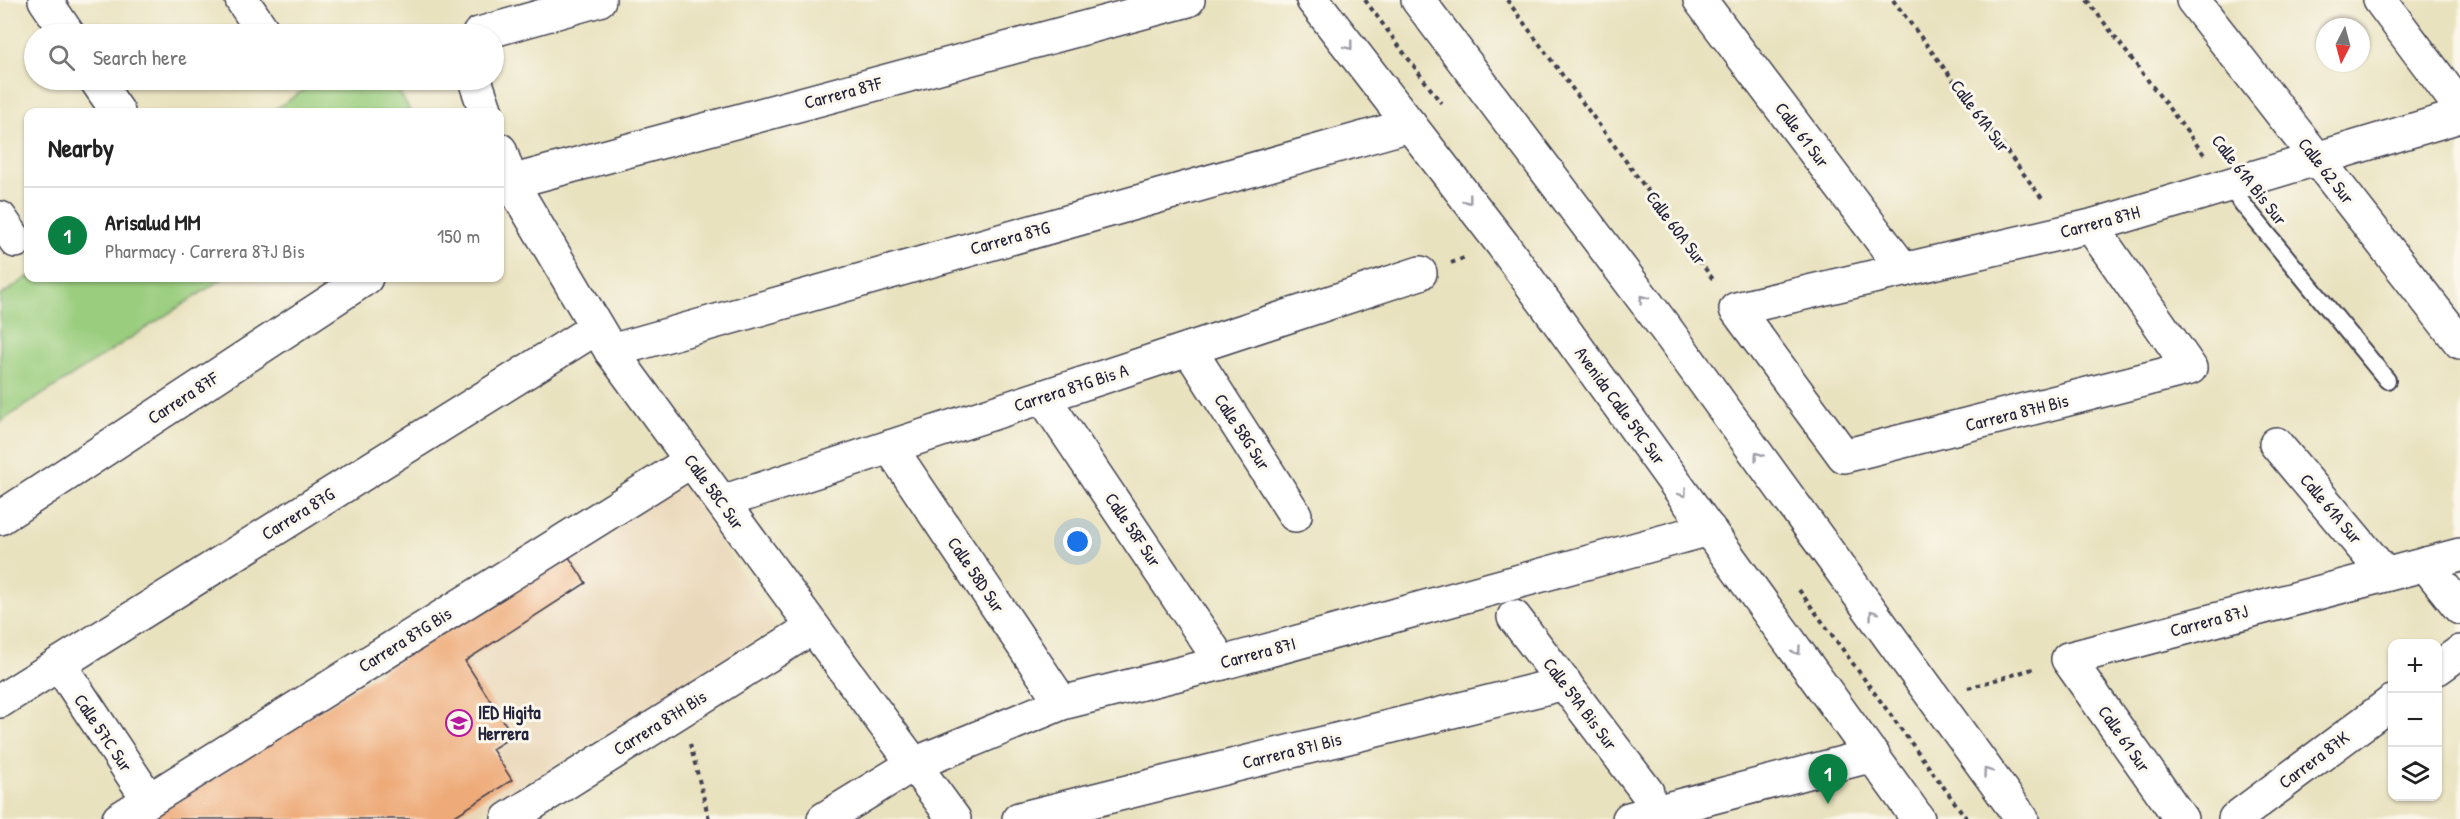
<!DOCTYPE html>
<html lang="en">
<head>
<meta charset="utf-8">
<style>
  :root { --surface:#fff; --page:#f2f2f2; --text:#222; --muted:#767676; --line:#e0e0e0; --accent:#0b8043 }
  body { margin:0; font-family:"Patrick Hand",sans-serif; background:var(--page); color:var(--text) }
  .controls { position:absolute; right:18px; bottom:18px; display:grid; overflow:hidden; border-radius:12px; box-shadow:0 2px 4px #0004 }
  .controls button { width:54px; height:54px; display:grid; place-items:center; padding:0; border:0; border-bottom:2px solid var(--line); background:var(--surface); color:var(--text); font:30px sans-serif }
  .compass { position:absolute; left:2316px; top:18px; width:54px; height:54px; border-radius:50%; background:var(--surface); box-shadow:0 2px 4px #0004; rotate:186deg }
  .you { position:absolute; left:1078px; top:542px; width:21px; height:21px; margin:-15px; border:4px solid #fff; border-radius:50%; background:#1a73e8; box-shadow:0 0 0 9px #1a73e833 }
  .badge { display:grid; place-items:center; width:39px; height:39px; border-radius:50%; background:var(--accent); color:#fff; font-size:20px; font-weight:700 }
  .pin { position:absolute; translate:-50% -50px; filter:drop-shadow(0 2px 3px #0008) }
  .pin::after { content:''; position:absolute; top:32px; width:21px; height:18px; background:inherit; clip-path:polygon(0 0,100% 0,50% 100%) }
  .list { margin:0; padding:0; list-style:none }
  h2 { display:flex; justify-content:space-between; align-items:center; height:78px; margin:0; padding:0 24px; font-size:26px }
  h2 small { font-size:20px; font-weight:400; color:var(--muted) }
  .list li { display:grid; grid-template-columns:39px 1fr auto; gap:18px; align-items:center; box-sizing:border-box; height:96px; padding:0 24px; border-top:2px solid var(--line) }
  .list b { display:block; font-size:22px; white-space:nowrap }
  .list p { margin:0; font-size:20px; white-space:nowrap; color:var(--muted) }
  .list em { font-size:20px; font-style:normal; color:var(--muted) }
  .icon { flex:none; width:33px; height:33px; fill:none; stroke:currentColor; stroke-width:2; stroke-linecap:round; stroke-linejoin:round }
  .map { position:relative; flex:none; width:2460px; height:819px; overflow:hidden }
  .search { position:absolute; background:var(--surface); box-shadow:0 2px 4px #0004; left:24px; top:24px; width:480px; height:66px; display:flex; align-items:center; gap:15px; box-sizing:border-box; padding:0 21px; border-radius:33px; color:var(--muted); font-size:22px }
  .panel { position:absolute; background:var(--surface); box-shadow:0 2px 4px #0004; left:24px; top:108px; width:480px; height:174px; border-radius:12px }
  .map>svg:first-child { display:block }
</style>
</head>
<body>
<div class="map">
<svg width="2460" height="819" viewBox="0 0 2460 819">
  <rect width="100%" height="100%" fill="#fbf7ec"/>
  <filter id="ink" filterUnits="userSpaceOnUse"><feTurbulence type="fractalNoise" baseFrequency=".0167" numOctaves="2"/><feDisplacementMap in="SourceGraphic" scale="12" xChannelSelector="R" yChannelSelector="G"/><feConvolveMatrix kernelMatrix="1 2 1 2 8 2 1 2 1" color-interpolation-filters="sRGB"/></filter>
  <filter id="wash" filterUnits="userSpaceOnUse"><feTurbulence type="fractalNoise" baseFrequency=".008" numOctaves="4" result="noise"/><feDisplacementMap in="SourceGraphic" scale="24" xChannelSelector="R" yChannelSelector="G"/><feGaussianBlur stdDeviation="1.35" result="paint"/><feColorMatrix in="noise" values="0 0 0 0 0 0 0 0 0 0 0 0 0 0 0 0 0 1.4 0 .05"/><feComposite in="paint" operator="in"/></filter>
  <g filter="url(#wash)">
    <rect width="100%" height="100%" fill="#e9e2bf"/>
    <polygon fill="#ead8ba" points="681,480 775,627 470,819 144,819"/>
    <g fill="#9acd7e" stroke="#5e785c" stroke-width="1.5">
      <polygon points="319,80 392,80 411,112 271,112"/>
      <polygon points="28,277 28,278 224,278 0,422 0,296"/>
    </g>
    <g id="blocks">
      <polygon fill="#eeaa78" points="567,554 586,583 465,661 513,736 492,749 512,780 450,819 149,819"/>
    </g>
  </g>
  <g filter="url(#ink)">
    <use href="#blocks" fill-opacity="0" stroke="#403f4f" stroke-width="1.5"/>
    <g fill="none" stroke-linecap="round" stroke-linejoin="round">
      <defs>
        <polyline id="lane" points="2228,186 2387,380"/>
        <g id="street">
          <polyline points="45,0 68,34"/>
          <polyline points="242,0 265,34"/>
          <polyline points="1700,0 1904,270"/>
          <polyline points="2193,0 2460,342"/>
          <polyline points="2380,0 2460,107"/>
          <polyline points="479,34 599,0"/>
          <polyline points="96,80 118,112"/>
          <polyline points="475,80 486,112"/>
          <polyline points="500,150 511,182 611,351 954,819"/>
          <polyline points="500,190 511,182 1188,0"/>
          <polyline points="0,218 16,241"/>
          <polyline points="2091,226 2190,368 1844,456 1736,309 2091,226 2460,116"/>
          <polyline points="1189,349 1295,515"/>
          <polyline points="611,351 1410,125"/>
          <polyline points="1043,397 1222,663"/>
          <polyline points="2276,444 2385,574"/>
          <polyline points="890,447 1062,703"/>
          <polyline points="722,502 1420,273"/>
          <polyline points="0,518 366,278"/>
          <polyline points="2425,564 2460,608"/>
          <polyline points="1514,617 1647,792"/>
          <polyline points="59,664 149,800"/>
          <polyline points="2438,668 2460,652"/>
          <polyline points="0,701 596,328"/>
          <polyline points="119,819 691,461"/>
          <polyline points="508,819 813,627"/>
          <polyline points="824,819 912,765 1062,703 1222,663 1709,529"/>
          <polyline points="1019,819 1565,683"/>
          <polyline points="1629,819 1873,755"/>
          <polyline points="2181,819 2068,659 2460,555"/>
          <polyline points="2235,819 2392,702"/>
        </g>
        <g id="secondary">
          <polyline points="1313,0 1503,245 1918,819"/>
          <polyline points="1418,0 1666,329 2022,819"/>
        </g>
      </defs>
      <use href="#lane" stroke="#403f4f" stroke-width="20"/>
      <use href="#street" stroke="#403f4f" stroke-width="36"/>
      <use href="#secondary" stroke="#403f4f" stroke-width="36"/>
      <g stroke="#403f4f" stroke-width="4" stroke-dasharray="4.5 4.5" stroke-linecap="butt">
        <polyline points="1365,0 1441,103"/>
        <polyline points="1507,0 1715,282"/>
        <polyline points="1893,0 2044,201"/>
        <polyline points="2087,0 2206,157"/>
        <polyline points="1451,263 1464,258"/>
        <polyline points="1799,590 1967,819"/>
        <polyline points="1968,688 2036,668"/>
        <polyline points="690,744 709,819"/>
      </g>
      <use href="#lane" stroke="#fff" stroke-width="16"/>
      <use href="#street" stroke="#fff" stroke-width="33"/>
      <use href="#secondary" stroke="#fff" stroke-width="33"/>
    </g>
    <defs><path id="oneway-chevron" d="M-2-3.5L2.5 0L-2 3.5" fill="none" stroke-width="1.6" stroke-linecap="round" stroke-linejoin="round" transform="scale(1.5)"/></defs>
    <g stroke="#9c9ca7">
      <use href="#oneway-chevron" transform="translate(1349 46) rotate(52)"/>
      <use href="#oneway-chevron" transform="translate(1468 200) rotate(52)"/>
      <use href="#oneway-chevron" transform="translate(1643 299) rotate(-127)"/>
      <use href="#oneway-chevron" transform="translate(1758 456) rotate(-126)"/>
      <use href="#oneway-chevron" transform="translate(1683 493) rotate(54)"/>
      <use href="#oneway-chevron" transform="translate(1873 614) rotate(-126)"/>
      <use href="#oneway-chevron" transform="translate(1797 651) rotate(54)"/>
      <use href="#oneway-chevron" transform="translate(1987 772) rotate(-126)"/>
    </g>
  </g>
  <defs>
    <symbol id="school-ring" viewBox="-11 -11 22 22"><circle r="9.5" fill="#fbf7ec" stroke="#b5179e" stroke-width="1.5"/><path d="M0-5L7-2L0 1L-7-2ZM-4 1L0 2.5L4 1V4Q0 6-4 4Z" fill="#b5179e"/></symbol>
  </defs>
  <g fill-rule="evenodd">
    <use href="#school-ring" x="444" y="708" width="30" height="30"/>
  </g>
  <g text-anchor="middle" stroke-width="6" stroke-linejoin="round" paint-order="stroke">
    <g font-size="18" fill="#22223b" stroke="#fbf7ec">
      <text transform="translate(843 93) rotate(-15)" y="6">Carrera 87F</text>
      <text transform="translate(1980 116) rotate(53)" y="6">Calle 61A Sur</text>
      <text transform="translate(1802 135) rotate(53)" y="6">Calle 61 Sur</text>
      <text transform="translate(2326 171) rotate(52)" y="6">Calle 62 Sur</text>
      <text transform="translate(2249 180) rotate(52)" y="6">Calle 61A Bis Sur</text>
      <text transform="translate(2100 222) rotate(-15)" y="6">Carrera 87H</text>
      <text transform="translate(1676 228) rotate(53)" y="6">Calle 60A Sur</text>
      <text transform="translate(1010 238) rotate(-16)" y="6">Carrera 87G</text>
      <text transform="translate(1071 388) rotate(-18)" y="6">Carrera 87G Bis A</text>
      <text transform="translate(183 398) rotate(-33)" y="6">Carrera 87F</text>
      <text transform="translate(1620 406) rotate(54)" y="6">Avenida Calle 59C Sur</text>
      <text transform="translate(2017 413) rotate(-14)" y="6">Carrera 87H Bis</text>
      <text transform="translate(1242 432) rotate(57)" y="6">Calle 58G Sur</text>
      <text transform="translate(714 492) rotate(54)" y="6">Calle 58C Sur</text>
      <text transform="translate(2331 509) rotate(50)" y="6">Calle 61A Sur</text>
      <text transform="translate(298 514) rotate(-32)" y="6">Carrera 87G</text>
      <text transform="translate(1133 530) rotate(56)" y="6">Calle 58F Sur</text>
      <text transform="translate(976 575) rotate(56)" y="6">Calle 58D Sur</text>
      <text transform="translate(2209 621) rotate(-15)" y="6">Carrera 87J</text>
      <text transform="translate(405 640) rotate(-32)" y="6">Carrera 87G Bis</text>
      <text transform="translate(1258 653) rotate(-15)" y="6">Carrera 87I</text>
      <text transform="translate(1580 704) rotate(53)" y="6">Calle 59A Bis Sur</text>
      <text transform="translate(660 723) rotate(-32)" y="6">Carrera 87H Bis</text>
      <text transform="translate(103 733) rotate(56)" y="6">Calle 57C Sur</text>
      <text transform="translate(2124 739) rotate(55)" y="6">Calle 61 Sur</text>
      <text transform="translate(1292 751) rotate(-14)" y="6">Carrera 87I Bis</text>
      <text transform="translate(2314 760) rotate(-37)" y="6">Carrera 87K</text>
    </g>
    <g font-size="18" font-weight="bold" fill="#22223b" stroke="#fbf7ec" text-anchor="start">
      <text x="478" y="719">IED Higita<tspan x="478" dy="21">Herrera</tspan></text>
    </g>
  </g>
</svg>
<div class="controls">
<button>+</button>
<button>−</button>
<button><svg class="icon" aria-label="layers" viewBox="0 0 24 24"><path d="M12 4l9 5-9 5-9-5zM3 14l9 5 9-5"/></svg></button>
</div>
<svg class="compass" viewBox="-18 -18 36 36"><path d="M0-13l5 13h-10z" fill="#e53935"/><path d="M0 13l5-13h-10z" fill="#767676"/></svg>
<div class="you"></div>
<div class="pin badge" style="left:1828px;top:804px">1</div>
<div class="search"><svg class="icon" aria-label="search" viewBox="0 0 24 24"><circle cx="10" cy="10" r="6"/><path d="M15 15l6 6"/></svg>Search here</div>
<section class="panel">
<h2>Nearby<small></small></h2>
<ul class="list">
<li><span class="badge">1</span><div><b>Arisalud MM</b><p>Pharmacy · Carrera 87J Bis</p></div><em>150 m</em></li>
</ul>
</section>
</div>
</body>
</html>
